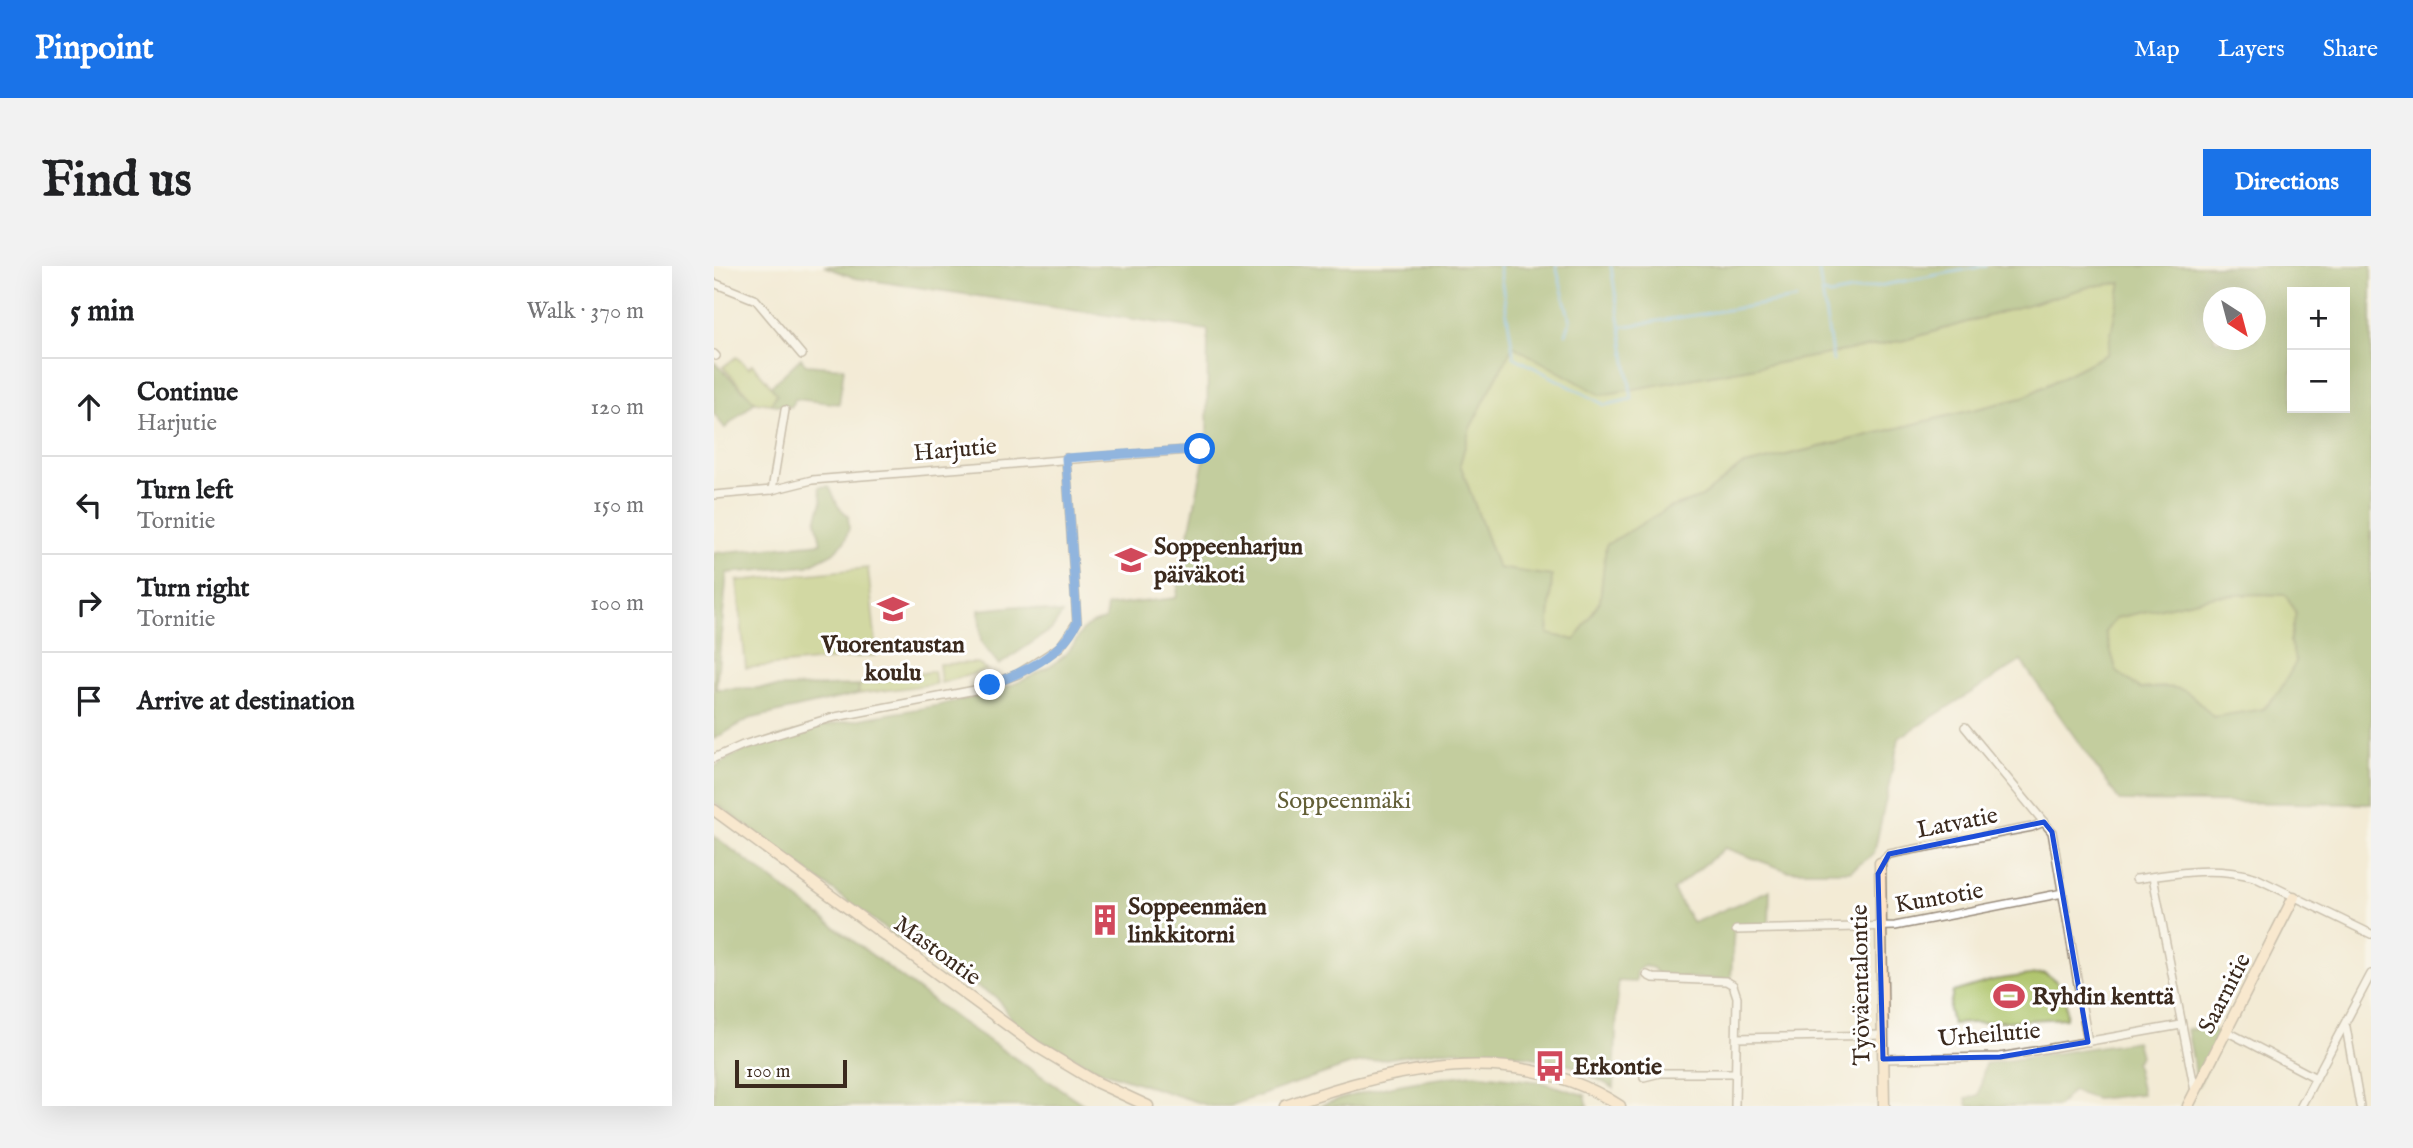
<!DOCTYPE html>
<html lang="en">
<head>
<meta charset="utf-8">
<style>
  :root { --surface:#fff; --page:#f2f2f2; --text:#202124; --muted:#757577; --line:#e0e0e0; --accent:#1a73e8 }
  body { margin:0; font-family:"IM FELL English",serif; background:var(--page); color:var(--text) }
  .controls { position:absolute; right:21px; top:21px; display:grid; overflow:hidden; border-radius:0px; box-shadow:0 7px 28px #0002 }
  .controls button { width:63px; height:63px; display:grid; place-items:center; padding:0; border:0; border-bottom:2px solid var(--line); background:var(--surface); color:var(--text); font:35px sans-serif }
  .compass { position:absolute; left:1489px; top:21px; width:63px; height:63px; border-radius:50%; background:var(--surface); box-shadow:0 7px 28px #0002; rotate:144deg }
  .scale { position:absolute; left:21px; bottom:18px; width:112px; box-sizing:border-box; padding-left:7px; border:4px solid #3b2a1e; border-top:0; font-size:19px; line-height:24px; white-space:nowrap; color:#3b2a1e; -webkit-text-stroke:5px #fff; paint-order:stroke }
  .stop { position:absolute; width:21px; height:21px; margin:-16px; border:5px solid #1a73e8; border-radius:50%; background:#fff }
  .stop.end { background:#1a73e8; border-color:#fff; box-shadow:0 2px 7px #0008 }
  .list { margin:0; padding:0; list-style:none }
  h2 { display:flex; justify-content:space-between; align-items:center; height:91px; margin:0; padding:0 28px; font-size:30px }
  h2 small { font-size:23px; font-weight:400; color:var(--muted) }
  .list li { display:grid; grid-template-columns:46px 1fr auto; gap:21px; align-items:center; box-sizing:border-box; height:98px; padding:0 28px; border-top:2px solid var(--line) }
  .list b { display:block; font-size:26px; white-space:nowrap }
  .list p { margin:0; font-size:23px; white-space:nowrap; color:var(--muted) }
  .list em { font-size:23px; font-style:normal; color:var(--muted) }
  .icon { flex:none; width:38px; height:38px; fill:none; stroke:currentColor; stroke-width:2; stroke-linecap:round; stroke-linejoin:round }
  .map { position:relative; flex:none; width:1657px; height:840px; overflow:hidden; border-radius:0px }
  header { display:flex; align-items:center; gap:42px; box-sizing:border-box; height:98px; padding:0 35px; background:var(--accent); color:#fff }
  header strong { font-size:33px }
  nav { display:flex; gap:38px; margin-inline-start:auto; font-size:24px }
  .intro { display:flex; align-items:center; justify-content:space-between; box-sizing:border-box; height:168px; padding:0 42px }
  h1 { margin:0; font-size:49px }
  .button { padding:18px 32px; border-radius:0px; background:var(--accent); color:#fff; font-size:24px; font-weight:700 }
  main { display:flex; gap:42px; padding:0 42px }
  aside { flex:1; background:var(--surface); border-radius:0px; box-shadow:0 7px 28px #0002 }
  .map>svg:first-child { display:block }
</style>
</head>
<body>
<header>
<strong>Pinpoint</strong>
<nav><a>Map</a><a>Layers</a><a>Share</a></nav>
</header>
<div class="intro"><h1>Find us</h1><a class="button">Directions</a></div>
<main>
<aside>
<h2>5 min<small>Walk · 370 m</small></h2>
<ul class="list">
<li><svg class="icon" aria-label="ahead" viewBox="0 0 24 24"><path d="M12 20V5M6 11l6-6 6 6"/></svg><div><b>Continue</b><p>Harjutie</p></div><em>120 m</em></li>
<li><svg class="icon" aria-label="left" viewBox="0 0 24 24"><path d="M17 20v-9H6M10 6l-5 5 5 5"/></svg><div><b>Turn left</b><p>Tornitie</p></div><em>150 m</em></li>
<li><svg class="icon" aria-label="right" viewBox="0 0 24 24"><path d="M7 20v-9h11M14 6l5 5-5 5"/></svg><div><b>Turn right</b><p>Tornitie</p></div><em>100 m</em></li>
<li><svg class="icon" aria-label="arrive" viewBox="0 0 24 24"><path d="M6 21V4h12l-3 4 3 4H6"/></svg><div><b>Arrive at destination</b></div></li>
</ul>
</aside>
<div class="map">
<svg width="1657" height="840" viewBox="0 0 1657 840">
  <rect width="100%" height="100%" fill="#fff"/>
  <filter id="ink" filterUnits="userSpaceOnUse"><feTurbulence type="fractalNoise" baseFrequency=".0143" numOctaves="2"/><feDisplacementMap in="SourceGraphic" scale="14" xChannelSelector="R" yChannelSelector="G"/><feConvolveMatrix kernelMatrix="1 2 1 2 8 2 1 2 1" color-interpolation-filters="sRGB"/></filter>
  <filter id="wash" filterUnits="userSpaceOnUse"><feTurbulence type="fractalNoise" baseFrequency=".00686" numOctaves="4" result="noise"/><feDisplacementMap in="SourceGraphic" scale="28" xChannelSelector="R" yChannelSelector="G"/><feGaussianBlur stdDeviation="1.57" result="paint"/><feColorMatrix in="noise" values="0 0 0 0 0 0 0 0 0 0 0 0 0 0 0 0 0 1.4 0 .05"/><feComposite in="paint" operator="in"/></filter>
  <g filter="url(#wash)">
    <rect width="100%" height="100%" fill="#f3ebd6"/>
    <g fill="#acc266" stroke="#747642" stroke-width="2">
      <polygon points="1407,17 1393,88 1308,132 1027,200 988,231 955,242 892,279 886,335 861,374 834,368 838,310 784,302 746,198 756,162 799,80 887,129 1191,74 1378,20"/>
      <polygon points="22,91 35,102 38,98 63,127 57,138 41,136 9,101"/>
      <polygon points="154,302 163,389 32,402 23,315"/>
      <path d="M1545,328L1572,329L1582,347L1576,376L1583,396L1565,426L1549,443L1499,451C1471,420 1468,419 1427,423L1403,406L1391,366L1402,352L1502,330Z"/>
      <polygon points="264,397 273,404 227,417 225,398"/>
      <polygon points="220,405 222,418 144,428 145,419"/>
      <path d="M1330,707C1350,717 1354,731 1352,752L1238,758L1235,744L1239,726L1279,714Z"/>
    </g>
    <g fill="#89a85b" stroke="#62693c" stroke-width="2" fill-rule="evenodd">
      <path d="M110,0H1657V538L1406,535L1307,395L1185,472L1160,588L1136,605H1074L1011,582L959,624L979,657L1056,624L1055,658L1020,659L1017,714L945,710L939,702L930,700L923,705L922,716L904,715L900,822L859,800L802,788L729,784L638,798L515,840H496L387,805L305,764L282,731L216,696L0,536V501C76,451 191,453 278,426C298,420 339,402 353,387C370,369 362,360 391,354L393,340L462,332L493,178L494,64L141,12ZM1407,17L1393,88L1308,132L1027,200L988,231L955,242L892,279L886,335L861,374L834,368L838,310L784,302L746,198L756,162L799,80L887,129L1191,74L1378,20ZM1578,26H1631V142H1578ZM1500,32H1542V74H1500ZM1545,328L1572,329L1582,347L1576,376L1582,396L1565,426L1550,443L1499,451C1471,420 1468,419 1427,423L1403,406L1391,366L1402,352L1502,330Z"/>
      <polygon points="87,92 92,99 130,102 125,138 81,133 77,141 57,138 63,128 57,120"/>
      <polygon points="0,96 41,136 11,162 0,148"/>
      <polygon points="115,220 124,240 134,250 135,262 131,275 119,287 94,300 13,307 2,423 145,419 144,428 35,453 0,473 0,287 107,277 102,255 108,235 105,221"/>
      <polygon points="304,340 348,348 338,363 285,399 267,376 265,344"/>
      <polygon points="0,570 244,754 372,840 0,840"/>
      <polygon points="1492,762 1509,768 1484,820 1473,763"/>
      <polygon points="1422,775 1426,790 1421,796 1428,828 1382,833 1358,825 1344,840 1254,840 1252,833 1265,829 1271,798"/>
      <path d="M760,808L827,816L871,829L874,840H604C655,822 706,814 760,808Z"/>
    </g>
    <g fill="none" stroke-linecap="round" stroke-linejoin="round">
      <g stroke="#6ab4e2" stroke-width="2.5">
        <polyline points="785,0 800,91 891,139 918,133 897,0"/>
        <polyline points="842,0 856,55 852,68"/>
        <polyline points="1104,0 1119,95"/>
        <polyline points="1108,26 1116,29 1271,0"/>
        <polyline points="906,61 1082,33"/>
      </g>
    </g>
  </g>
  <g filter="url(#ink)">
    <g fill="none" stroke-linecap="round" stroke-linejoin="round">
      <defs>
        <g id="street">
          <polyline points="0,17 42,34 88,89"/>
          <polyline points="0,88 2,90"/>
          <polyline points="58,224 71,144"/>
          <polyline points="0,229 58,224 98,214 486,183"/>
          <polyline points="1251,461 1338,566 1374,776"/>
          <polyline points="0,492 29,479 116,452 261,424 304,408 346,381 363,356 352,192"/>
          <polyline points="1166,597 1175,588 1318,561 1330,556"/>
          <polyline points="1439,611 1481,825"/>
          <path d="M1422,613C1462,607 1501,600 1540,611L1657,668"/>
          <polyline points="1022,664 1181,660 1349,627"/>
          <polyline points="933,709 939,712 1012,715 1019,719 1023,731 1021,840"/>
          <polyline points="1632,761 1646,840"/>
          <polyline points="1514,766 1602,812"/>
          <polyline points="1023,772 1168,769"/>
          <polyline points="1169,793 1286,791 1467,759"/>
          <polyline points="930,811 946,807 1022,807"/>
          <polyline points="1587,840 1657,708"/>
        </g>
        <g id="secondary">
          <polyline points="0,544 322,780 382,816 434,840"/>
          <polyline points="1166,597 1170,840"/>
          <path d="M571,840C678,801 804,773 906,840"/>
          <polyline points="1474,840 1580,631"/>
        </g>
      </defs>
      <use href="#street" stroke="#978a7a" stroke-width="10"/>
      <use href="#secondary" stroke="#978a7a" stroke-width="13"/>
      <use href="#street" stroke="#fff" stroke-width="7"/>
      <use href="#secondary" stroke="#ffe4c6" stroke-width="10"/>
    </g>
  </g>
  <g fill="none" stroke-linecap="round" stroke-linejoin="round" filter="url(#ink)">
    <path stroke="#1a73e8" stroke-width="9" d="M276,419C310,406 347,390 363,356L352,192L486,183"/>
  </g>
  <path d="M0 0H1657V840H0ZM1330,556L1338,566L1374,776L1286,791L1169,793L1164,608L1175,588Z" fill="#f3ebd6" fill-opacity=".55" fill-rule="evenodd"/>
  <path fill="none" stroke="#1d4ed8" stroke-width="5" stroke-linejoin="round" d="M1330,556L1338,566L1374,776L1286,791L1169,793L1164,608L1175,588Z"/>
  <defs>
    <symbol id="school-bare" viewBox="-9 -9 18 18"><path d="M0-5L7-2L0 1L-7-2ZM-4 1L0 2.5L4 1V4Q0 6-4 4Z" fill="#d1495b" stroke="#fff" stroke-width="2.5" paint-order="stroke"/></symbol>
    <symbol id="building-bare" viewBox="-9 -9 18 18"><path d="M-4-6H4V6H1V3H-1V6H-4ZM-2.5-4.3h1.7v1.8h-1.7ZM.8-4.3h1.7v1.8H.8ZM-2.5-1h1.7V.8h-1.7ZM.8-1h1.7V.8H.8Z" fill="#d1495b" stroke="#fff" stroke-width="2.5" paint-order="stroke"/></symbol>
    <symbol id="stadium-bare" viewBox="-9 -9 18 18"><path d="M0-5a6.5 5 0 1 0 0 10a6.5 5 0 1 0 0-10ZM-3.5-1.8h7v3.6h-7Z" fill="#d1495b" stroke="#fff" stroke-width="2.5" paint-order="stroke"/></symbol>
    <symbol id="bus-bare" viewBox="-9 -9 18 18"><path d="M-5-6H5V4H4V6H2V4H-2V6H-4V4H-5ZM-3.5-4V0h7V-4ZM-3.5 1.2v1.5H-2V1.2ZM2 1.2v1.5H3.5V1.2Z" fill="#d1495b" stroke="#fff" stroke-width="2.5" paint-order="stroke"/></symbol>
  </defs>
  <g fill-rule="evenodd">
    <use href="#school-bare" x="395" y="272" width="44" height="44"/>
    <use href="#school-bare" x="157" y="321" width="44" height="44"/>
    <use href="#building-bare" x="369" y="632" width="44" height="44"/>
    <use href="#stadium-bare" x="1273" y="708" width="44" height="44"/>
    <use href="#bus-bare" x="814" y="778" width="44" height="44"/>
  </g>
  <g text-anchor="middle" stroke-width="6" stroke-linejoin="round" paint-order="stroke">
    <g font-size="24" fill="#3b2a1e" stroke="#fff">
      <text transform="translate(241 183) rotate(-5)" y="8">Harjutie</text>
      <text transform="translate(1243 556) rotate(-11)" y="8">Latvatie</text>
      <text transform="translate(1225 631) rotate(-10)" y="8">Kuntotie</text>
      <text transform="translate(224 684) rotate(36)" y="8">Mastontie</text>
      <text transform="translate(1146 719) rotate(-91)" y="8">Työväentalontie</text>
      <text transform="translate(1510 727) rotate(-63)" y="8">Saarnitie</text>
      <text transform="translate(1275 768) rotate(-5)" y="8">Urheilutie</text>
    </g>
    <g font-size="24" font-weight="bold" fill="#3b2a1e" stroke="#fff" text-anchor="start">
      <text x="440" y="288">Soppeenharjun<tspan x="440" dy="28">päiväkoti</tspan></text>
      <text x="179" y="386" text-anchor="middle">Vuorentaustan<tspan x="179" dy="28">koulu</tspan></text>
      <text x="414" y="648">Soppeenmäen<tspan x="414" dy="28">linkkitorni</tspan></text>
      <text x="1318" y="738">Ryhdin kenttä</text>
      <text x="859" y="808">Erkontie</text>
    </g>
    <g font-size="24" fill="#635f37" stroke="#fff">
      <text x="630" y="542">Soppeenmäki</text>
    </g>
  </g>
</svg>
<div class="controls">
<button>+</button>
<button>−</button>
</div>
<svg class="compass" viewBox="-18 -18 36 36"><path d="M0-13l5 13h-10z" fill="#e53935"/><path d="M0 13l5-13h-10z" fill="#757577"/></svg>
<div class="scale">100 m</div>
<div class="stop" style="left:486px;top:183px"></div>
<div class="stop end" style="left:276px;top:419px"></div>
</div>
</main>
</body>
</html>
